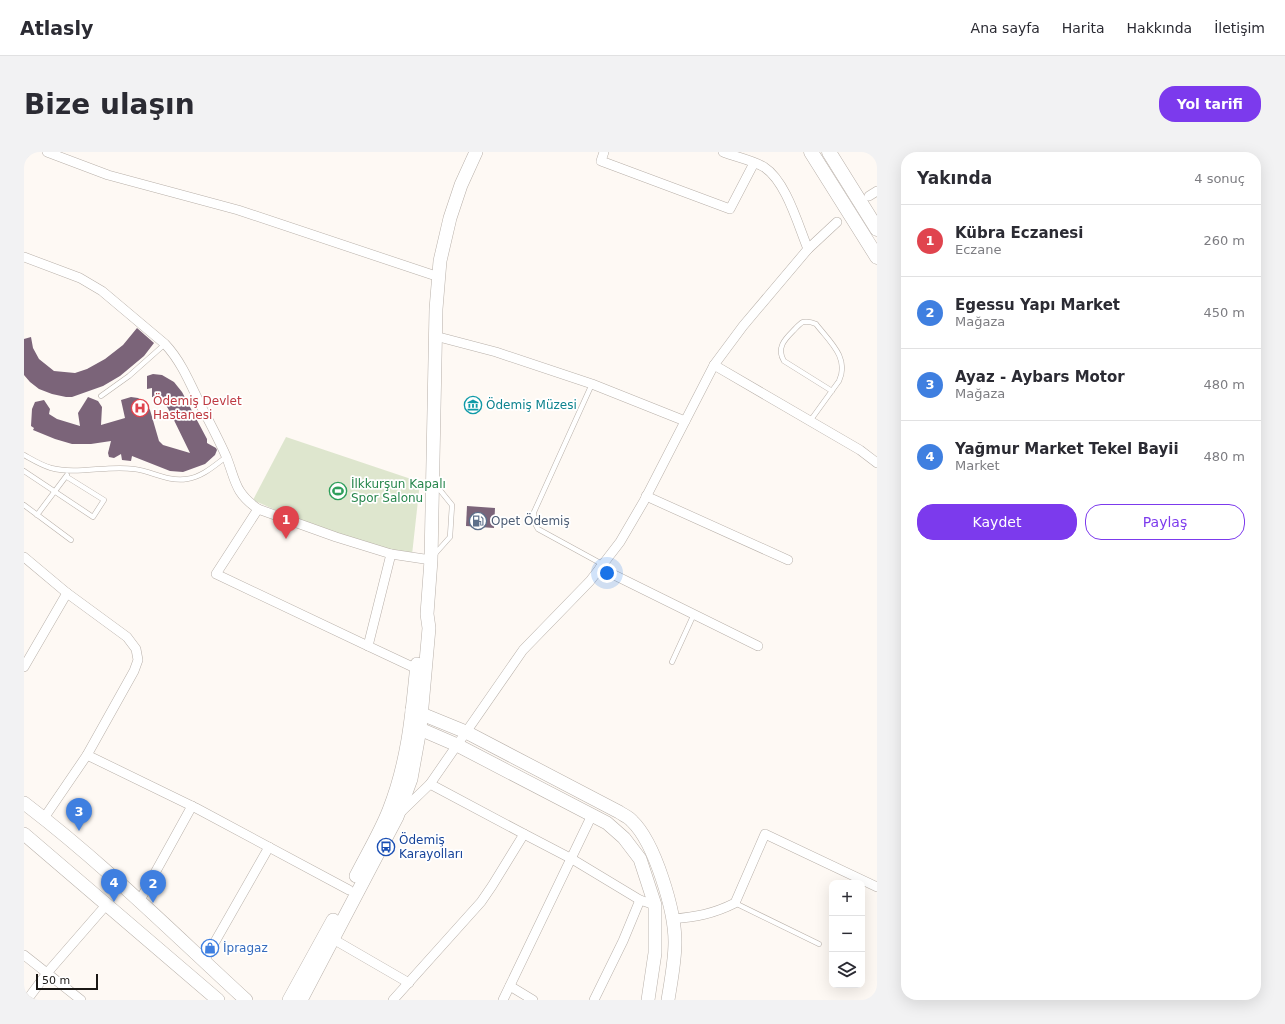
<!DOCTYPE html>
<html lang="tr">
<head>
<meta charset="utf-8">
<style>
  :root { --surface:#fff; --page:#f2f2f3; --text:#2b2b33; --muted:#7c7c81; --line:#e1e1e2; --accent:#7c3aed }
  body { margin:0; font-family:"DejaVu Sans",sans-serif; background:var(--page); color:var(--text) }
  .controls { position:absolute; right:12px; bottom:12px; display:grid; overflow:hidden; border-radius:8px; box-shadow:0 4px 16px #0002 }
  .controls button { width:36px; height:36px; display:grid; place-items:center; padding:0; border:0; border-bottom:1px solid var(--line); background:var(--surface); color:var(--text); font:20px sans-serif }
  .scale { position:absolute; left:12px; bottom:10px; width:62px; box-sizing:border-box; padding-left:4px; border:2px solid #1b1815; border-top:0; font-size:11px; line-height:14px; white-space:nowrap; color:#1b1815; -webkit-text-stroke:3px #fff; paint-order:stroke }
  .you { position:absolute; left:583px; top:421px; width:14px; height:14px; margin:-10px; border:3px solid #fff; border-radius:50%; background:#1a73e8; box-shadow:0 0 0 6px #1a73e833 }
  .badge { display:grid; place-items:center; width:26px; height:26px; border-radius:50%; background:var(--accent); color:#fff; font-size:13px; font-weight:700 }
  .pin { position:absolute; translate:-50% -33px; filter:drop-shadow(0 1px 2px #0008) }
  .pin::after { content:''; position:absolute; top:21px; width:14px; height:12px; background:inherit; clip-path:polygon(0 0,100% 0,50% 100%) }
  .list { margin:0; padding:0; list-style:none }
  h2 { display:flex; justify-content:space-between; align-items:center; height:52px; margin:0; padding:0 16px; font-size:17px }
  h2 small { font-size:13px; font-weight:400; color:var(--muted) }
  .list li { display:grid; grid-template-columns:26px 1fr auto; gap:12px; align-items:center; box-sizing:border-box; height:72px; padding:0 16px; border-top:1px solid var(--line) }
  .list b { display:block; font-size:15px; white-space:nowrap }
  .list p { margin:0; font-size:13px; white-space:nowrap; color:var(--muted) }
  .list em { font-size:13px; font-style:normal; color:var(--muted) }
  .actions { display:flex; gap:8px; padding:12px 16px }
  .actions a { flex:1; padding:9px 0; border:1px solid var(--accent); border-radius:16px; text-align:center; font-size:14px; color:var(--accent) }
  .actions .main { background:var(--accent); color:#fff }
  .icon { flex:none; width:22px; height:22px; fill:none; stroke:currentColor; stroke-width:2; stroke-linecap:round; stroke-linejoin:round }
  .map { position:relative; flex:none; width:853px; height:848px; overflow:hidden; border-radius:16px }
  header { display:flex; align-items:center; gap:24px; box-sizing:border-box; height:56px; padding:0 20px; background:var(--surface); border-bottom:1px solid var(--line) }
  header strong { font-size:19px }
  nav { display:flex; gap:22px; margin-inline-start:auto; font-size:14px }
  .intro { display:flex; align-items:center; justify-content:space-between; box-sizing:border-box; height:96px; padding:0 24px }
  h1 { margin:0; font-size:28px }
  .button { padding:10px 18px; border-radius:16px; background:var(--accent); color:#fff; font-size:14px; font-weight:700 }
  main { display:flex; gap:24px; padding:0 24px }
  aside { flex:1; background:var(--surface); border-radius:16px; box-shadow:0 4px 16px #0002 }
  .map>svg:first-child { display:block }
</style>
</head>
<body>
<header>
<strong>Atlasly</strong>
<nav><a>Ana sayfa</a><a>Harita</a><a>Hakkında</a><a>İletişim</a></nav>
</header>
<div class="intro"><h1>Bize ulaşın</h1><a class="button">Yol tarifi</a></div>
<main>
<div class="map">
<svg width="853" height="848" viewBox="0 0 853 848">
  <rect width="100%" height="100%" fill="#fef9f4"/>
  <polygon fill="#dee6ce" points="262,285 396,330 388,403 303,381 229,348"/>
  <g fill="#7b6479">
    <polygon points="113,176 130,191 120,204 96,224 79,234 48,245 42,245 28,242 15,237 6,230 0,223 0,187 7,185 9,196 15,207 30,219 51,221 63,217 81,207 99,193"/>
    <polygon points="129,222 138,223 150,230 158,240 183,287 183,291 192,296 193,298 191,303 181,312 159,320 146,319 108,304 107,309 98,308 97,302 90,306 85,305 84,301 87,289 67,292 48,292 31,287 9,278 10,276 7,274 8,257 11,250 20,248 26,257 25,262 33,267 56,274 54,261 64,245 74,249 78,255 77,273 101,266 97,248 107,245 114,246 122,251 126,258 135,289 139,293 166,301 146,260 139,248 135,246 128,245 128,236 123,237 123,224"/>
    <polygon points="443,354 471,356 470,376 442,374"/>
  </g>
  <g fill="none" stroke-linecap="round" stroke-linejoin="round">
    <defs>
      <g id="lane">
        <path d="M568,232L510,360C509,367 510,371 514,377L578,412"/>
        <polyline points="77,244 105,224 141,192"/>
        <path d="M786,269L815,229C826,206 805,189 792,172C788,170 784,169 779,170C775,172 772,176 769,179C761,187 752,196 760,209L808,239"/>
        <path d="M0,303C9,308 17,313 27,316C54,323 82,313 110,317C128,319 143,330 163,327C178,325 190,314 202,305"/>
        <polyline points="0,319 69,365 80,348 43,325"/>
        <polyline points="0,353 47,388"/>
        <polyline points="13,363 43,323"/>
        <polyline points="410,403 426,385 428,353 411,332"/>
        <polyline points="648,510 670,462"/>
        <polyline points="711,751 795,792"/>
      </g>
      <g id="street">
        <polyline points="23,0 84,23 214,58 415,125"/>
        <polyline points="580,0 577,9 706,57 730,11"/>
        <path d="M699,0C712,5 728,8 740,15C762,29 774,73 784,97"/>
        <polyline points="0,2 1,0"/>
        <polyline points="845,44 853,39"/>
        <path d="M0,105L56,126L78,139L141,192C157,209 166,231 176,252C185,269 194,286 202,304C212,329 210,340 234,357L312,385L367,402L407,408"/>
        <polyline points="411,184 472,200 568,232 661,269"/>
        <polyline points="690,213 836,298 853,311"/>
        <polyline points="622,344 764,408"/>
        <polyline points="234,357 192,422 344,494 367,402"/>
        <polyline points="0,405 43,441 103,485 112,497 114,508 110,519 63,603 20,666"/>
        <polyline points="576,416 734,494"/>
        <polyline points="344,494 393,517"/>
        <polyline points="0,515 43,441"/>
        <polyline points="63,603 172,656 325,738"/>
        <polyline points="406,632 500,682 548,707 616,748 631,753"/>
        <polyline points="376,661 406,632 499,498 566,429 596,390 620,349 690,213 719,174 784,97 813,70"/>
        <polyline points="116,748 168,654"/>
        <path d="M648,767C672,765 689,762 711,751L741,682L853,735"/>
        <polyline points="309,787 385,831"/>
        <polyline points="0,803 57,848"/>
        <polyline points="180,809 245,695"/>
        <polyline points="486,834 509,848"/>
        <polyline points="3,848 23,821 83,752"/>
        <polyline points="369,848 457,750 468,734 500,682"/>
        <polyline points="479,848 568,663"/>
        <polyline points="570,848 599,789 616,748"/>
      </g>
      <g id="secondary">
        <path d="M388,558L442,580L595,660C599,663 605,665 608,669C631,691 651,759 651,790C651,809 647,829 644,848"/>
        <polyline points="389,574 433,593 583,671 600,686 616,707 631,753 631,801 624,848"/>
        <path d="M0,651C79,711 149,781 222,848"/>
        <polyline points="0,682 194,848"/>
        <path d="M332,724C343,702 356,681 365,658C384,610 388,563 393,512"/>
        <polyline points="265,848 309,768"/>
        <polyline points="277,848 373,665 387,627 396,577 405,476 403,462 407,408 412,157 416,109 426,66 437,33 452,0"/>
      </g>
      <g id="primary">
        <polyline points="787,0 853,105"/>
        <polyline points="805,0 853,77"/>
      </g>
    </defs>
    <use href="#lane" stroke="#b8b0a9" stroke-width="5.5"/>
    <use href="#street" stroke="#b8b0a9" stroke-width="10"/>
    <use href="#secondary" stroke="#b8b0a9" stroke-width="14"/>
    <use href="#primary" stroke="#b8b0a9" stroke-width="15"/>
    <use href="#lane" stroke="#fff" stroke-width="4.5"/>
    <use href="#street" stroke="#fff" stroke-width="9"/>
    <use href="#secondary" stroke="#fff" stroke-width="13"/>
    <use href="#primary" stroke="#fff" stroke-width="14"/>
  </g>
  <defs>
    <symbol id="museum-ring" viewBox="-11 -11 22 22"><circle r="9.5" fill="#fff" stroke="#0f9aa8" stroke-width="1.5"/><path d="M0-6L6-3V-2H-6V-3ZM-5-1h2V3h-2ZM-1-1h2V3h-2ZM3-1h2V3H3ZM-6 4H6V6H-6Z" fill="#0f9aa8"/></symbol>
    <symbol id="hospital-ring" viewBox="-11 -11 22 22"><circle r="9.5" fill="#fff" stroke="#e0444e" stroke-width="1.5"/><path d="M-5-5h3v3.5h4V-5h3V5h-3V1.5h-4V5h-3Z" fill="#e0444e"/></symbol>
    <symbol id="stadium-ring" viewBox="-11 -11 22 22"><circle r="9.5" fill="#fff" stroke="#2e9e5b" stroke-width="1.5"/><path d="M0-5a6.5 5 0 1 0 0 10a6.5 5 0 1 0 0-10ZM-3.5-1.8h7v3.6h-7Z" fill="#2e9e5b"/></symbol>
    <symbol id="fuel-ring" viewBox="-11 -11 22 22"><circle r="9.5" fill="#fff" stroke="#5c6f8a" stroke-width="1.5"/><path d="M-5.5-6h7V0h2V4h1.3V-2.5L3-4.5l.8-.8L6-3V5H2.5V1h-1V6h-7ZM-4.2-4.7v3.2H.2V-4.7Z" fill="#5c6f8a"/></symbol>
    <symbol id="bus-ring" viewBox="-11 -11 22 22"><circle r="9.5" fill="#fff" stroke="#1a4fb4" stroke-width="1.5"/><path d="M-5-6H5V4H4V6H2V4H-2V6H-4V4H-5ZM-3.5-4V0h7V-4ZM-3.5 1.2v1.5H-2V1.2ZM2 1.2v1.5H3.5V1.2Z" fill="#1a4fb4"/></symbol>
    <symbol id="shop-ring" viewBox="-11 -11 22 22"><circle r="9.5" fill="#fff" stroke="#3f7fe0" stroke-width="1.5"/><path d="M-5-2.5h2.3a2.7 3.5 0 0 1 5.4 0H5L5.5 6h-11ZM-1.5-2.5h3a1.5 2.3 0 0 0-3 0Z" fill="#3f7fe0"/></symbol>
  </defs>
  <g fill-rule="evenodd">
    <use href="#museum-ring" x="439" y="243" width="20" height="20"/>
    <use href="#hospital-ring" x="106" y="246" width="20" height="20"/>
    <use href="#stadium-ring" x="304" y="329" width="20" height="20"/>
    <use href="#fuel-ring" x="444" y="359" width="20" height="20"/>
    <use href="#bus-ring" x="352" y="685" width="20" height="20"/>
    <use href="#shop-ring" x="176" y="786" width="20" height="20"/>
  </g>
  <g text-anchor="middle" stroke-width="3.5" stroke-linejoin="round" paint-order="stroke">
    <g font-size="12" fill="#be3a42" stroke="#fff" text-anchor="start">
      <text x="129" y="253">Ödemiş Devlet<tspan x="129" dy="14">Hastanesi</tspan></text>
    </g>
    <g font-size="12" fill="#0d838f" stroke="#fff" text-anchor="start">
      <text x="462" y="257">Ödemiş Müzesi</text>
    </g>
    <g font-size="12" fill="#27864d" stroke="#fff" text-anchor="start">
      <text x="327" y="336">İlkkurşun Kapalı<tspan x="327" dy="14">Spor Salonu</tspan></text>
    </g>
    <g font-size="12" fill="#4e5e75" stroke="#fff" text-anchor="start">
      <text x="467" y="373">Opet Ödemiş</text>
    </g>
    <g font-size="12" fill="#164399" stroke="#fff" text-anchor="start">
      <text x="375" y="692">Ödemiş<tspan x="375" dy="14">Karayolları</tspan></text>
    </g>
    <g font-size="12" fill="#366cbe" stroke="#fff" text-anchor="start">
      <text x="199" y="800">İpragaz</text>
    </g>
  </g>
</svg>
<div class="controls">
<button>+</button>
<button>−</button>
<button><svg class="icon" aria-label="layers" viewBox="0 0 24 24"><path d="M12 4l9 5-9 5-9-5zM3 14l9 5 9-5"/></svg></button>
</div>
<div class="scale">50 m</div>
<div class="you"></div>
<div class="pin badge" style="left:262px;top:387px;background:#e0444e">1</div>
<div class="pin badge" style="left:129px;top:751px;background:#3f7fe0">2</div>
<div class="pin badge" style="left:55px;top:679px;background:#3f7fe0">3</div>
<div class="pin badge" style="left:90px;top:750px;background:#3f7fe0">4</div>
</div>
<aside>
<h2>Yakında<small>4 sonuç</small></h2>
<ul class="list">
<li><span class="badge" style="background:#e0444e">1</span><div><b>Kübra Eczanesi</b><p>Eczane</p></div><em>260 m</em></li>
<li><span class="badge" style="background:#3f7fe0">2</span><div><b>Egessu Yapı Market</b><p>Mağaza</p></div><em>450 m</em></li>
<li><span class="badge" style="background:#3f7fe0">3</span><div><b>Ayaz - Aybars Motor</b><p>Mağaza</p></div><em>480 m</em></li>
<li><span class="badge" style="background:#3f7fe0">4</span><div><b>Yağmur Market Tekel Bayii</b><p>Market</p></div><em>480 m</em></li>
</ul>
<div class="actions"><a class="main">Kaydet</a><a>Paylaş</a></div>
</aside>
</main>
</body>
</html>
